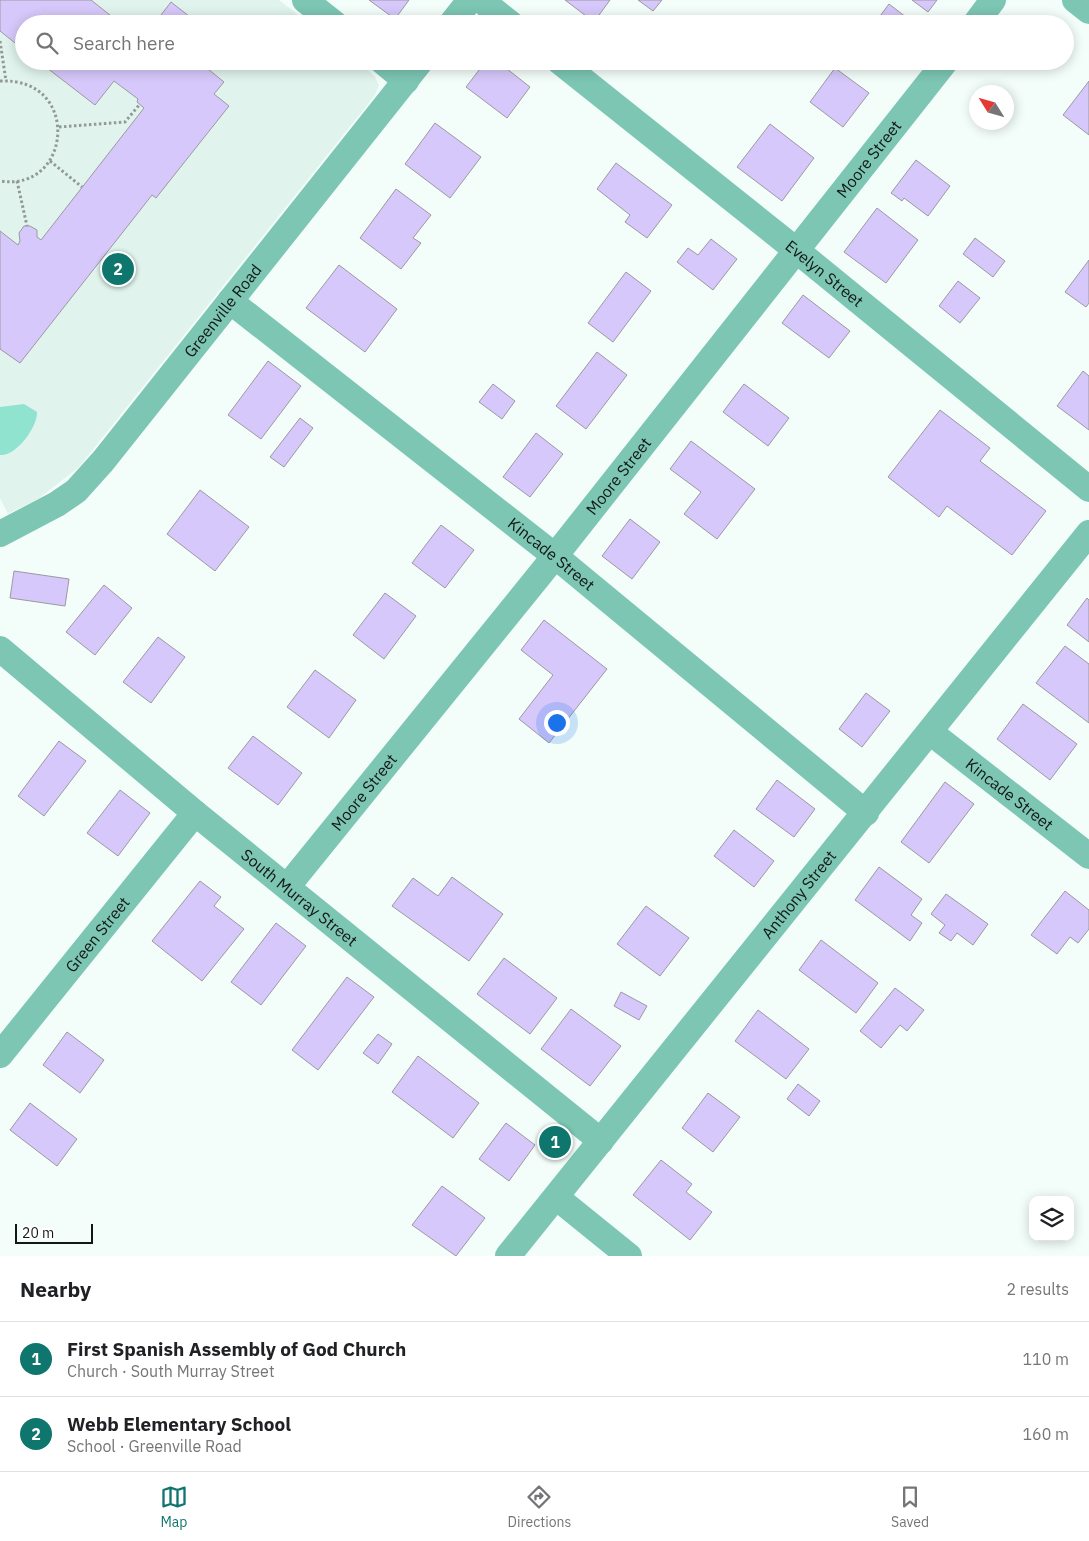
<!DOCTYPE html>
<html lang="en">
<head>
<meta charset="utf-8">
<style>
  :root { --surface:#fff; --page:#f6f6f6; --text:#202124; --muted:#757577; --line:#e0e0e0; --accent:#0f766e }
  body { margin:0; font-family:"IBM Plex Sans",sans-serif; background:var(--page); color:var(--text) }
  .controls { position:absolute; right:15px; bottom:15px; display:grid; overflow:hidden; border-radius:10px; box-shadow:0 2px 12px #0003 }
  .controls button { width:45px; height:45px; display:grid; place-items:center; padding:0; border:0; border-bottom:1px solid var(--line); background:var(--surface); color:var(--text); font:25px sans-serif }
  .compass { position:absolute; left:969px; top:85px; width:45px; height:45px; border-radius:50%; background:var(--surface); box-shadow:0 2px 12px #0003; rotate:307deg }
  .scale { position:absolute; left:15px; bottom:12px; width:78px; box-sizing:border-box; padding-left:5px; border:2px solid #131716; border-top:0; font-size:14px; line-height:18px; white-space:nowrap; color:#131716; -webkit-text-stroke:4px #fff; paint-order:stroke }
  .you { position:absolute; left:556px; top:722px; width:18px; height:18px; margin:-12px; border:4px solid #fff; border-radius:50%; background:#1a73e8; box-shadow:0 0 0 8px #1a73e833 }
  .badge { display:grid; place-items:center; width:32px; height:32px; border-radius:50%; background:var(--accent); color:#fff; font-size:16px; font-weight:700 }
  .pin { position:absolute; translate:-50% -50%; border:2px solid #fff; box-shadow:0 1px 5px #0006 }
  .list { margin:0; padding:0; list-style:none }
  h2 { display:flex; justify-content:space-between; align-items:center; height:65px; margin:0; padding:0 20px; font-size:21px }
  h2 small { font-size:16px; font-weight:400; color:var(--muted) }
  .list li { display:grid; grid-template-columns:32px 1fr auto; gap:15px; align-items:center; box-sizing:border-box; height:75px; padding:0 20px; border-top:1px solid var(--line) }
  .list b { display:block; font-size:19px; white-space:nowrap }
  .list p { margin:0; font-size:16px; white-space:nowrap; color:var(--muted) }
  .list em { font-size:16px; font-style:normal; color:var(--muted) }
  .icon { flex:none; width:28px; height:28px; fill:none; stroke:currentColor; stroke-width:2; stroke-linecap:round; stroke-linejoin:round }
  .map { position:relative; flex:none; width:1089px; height:1256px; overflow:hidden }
  .search { position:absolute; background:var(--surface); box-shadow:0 2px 12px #0003; left:15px; right:15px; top:15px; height:55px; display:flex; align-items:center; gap:12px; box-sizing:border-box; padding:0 18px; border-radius:28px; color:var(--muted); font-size:19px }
  .sheet { height:215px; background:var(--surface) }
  nav { display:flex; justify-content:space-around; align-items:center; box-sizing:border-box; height:70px; border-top:1px solid var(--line); background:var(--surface); font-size:14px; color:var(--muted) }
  nav a { display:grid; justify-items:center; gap:2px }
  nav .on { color:var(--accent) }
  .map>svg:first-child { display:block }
</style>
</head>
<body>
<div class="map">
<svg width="1089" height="1256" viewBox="0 0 1089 1256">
  <rect width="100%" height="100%" fill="#f3fdfa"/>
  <polygon fill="#e0f3ed" points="0,0 279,0 310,24 24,24 24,61 359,61 375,77 379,85 375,95 79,467 38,499 8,514 0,498"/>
  <path fill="#90e3ce" d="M24,404L37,412C38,426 16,457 0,455V407Z"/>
  <g fill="#d6c8fa" stroke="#9c99a1">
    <polygon points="0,0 91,0 120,23 24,24 24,50 0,31"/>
    <polygon points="369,0 409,0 395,19"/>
    <polygon points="565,0 610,0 594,22"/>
    <polygon points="638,0 662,0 653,11"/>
    <polygon points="912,0 937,0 928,12"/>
    <polygon points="171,2 199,24 154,24"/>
    <polygon points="889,4 915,24 874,24"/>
    <polygon points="38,61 213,61 208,69 224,82 214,94 229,106 156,198 152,195 20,363 0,349 0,231 18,245 20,241 19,233 24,226 30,226 37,230 37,237 41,240 144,108 137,102 138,99 114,81 95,105"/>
    <polygon points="486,61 497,61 530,87 507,118 466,87"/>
    <polygon points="876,61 893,61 887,69"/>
    <polygon points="835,68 869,93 843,127 810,102"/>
    <polygon points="1089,81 1089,135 1063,115"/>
    <polygon points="435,123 481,157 450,198 405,164"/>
    <polygon points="770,124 814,158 782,201 737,167"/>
    <polygon points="916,160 950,186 928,216 904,198 902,201 891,193"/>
    <polygon points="616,163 672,205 647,238 625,222 630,215 597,189"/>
    <polygon points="396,189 431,215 413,238 421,243 401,269 360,238"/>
    <polygon points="877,208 918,240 886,283 844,252"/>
    <polygon points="975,238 1005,261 993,277 963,254"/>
    <polygon points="711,239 737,259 713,290 677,262 688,248 698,255"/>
    <polygon points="1089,260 1089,303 1086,307 1065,292"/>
    <polygon points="339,265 397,309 365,352 306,308"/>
    <polygon points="626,272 651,291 613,342 588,323"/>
    <polygon points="958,281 980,298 960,323 939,306"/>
    <polygon points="803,295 850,331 829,358 782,323"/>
    <polygon points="597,352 627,375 586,429 556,406"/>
    <polygon points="268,361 301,386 261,439 228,415"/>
    <polygon points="1083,371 1089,376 1089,430 1057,406"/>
    <polygon points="493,384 515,401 502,419 479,402"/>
    <polygon points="744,384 789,418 768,446 723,412"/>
    <polygon points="940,410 990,448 980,461 1046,511 1012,555 947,506 939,517 888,477"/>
    <polygon points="300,418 313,428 284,467 270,457"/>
    <polygon points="536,433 563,454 530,497 503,477"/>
    <polygon points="691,441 755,489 717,539 684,514 701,492 670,469"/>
    <polygon points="200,490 249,527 215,571 167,534"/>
    <polygon points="630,519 660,542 632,579 602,556"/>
    <polygon points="441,525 474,550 445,588 412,563"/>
    <polygon points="14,571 69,579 65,606 10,598"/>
    <polygon points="104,585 132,608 95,655 66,632"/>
    <polygon points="385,593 416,616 384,659 353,635"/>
    <polygon points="1087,598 1089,600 1089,642 1067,625"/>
    <polygon points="544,620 607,669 549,743 519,719 553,675 521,650"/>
    <polygon points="158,637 185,657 151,703 123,682"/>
    <polygon points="1065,646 1089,664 1089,723 1036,683"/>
    <polygon points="315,670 356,700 329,738 287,707"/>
    <polygon points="866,693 890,711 862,747 839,729"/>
    <polygon points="1023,704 1077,744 1050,780 997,739"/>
    <polygon points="253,736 302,773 278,805 228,768"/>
    <polygon points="59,741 86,761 44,816 18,796"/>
    <polygon points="777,780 815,809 794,837 756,809"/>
    <polygon points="945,782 974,804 929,863 901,842"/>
    <polygon points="120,790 150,813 118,856 87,833"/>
    <polygon points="734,830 774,861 754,887 714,856"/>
    <polygon points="879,867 922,899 911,915 922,923 910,941 855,900"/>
    <polygon points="452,877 503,914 469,961 392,906 413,878 438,896"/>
    <polygon points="200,881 221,897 214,906 244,929 202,981 152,941"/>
    <polygon points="1065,891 1089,910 1089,929 1078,943 1070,937 1057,954 1031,935"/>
    <polygon points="946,894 988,924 973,945 957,933 951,941 939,933 945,925 931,914"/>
    <polygon points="646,906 689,938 660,976 617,944"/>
    <polygon points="276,923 306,946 261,1005 231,982"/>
    <polygon points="821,940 878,983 856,1013 799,970"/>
    <polygon points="504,958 557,998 530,1034 477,994"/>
    <polygon points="347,977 374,997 318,1070 292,1050"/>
    <polygon points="895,988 924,1010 907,1031 900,1025 881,1048 860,1031"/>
    <polygon points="621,992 647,1006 639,1020 614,1006"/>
    <polygon points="571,1009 621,1046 590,1086 541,1049"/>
    <polygon points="758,1010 809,1049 786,1079 735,1041"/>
    <polygon points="67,1032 104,1060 80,1093 43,1065"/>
    <polygon points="378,1034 392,1044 378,1064 363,1053"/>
    <polygon points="418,1056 479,1103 453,1138 392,1092"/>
    <polygon points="798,1084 820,1101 809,1116 787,1099"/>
    <polygon points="708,1093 740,1117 713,1152 682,1128"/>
    <polygon points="30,1103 77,1139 57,1166 10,1130"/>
    <polygon points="506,1123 535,1145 509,1181 479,1159"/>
    <polygon points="661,1160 692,1184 686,1192 712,1212 690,1240 633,1195"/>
    <polygon points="442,1186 485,1218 456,1256 412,1225"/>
  </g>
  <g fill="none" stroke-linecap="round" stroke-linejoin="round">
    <g stroke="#929a98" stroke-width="3" stroke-dasharray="2.5 2.5" stroke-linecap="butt">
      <polyline points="0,41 6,81"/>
      <path d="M0,81C82,77 72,193 0,181"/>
      <polyline points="59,127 125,122 140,104"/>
      <polyline points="50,161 82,187"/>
      <polyline points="17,181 27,226"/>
    </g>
    <g stroke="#7cc6b3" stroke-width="26">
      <polyline points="305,0 335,24"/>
      <polyline points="481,0 511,24"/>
      <polyline points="1075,0 1089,11"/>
      <polyline points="451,24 470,0"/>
      <polyline points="975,24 993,0"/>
      <polyline points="382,61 406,81"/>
      <path id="s1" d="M559,61L796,250L1089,489"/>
      <path id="s2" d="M230,301L555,556L866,813"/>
      <path id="s3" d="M0,534L57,504L76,491L103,461L421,61"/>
      <path id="s4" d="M0,649L195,813L601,1141"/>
      <path id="s5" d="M930,732L1089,856"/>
      <path id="s6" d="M287,887L555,556L946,61"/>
      <path id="s7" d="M0,1055L195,813"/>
      <polyline points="556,1197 629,1256"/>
      <path id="s8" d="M508,1256L1089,533"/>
    </g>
  </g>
  <g text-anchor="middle" stroke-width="4" stroke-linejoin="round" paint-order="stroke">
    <g font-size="16" fill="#131716" stroke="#fff">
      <text dy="6" stroke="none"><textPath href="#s6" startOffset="932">Moore Street</textPath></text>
      <text dy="6" stroke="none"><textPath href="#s1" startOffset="340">Evelyn Street</textPath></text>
      <text dy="6" stroke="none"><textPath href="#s3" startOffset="320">Greenville Road</textPath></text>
      <text dy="6" stroke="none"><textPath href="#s6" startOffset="528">Moore Street</textPath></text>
      <text dy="6" stroke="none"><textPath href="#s2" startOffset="409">Kincade Street</textPath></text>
      <text dy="6" stroke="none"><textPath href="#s6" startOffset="122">Moore Street</textPath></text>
      <text dy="6" stroke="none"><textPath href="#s5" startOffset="101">Kincade Street</textPath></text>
      <text dy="6" stroke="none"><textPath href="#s8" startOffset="464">Anthony Street</textPath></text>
      <text dy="6" stroke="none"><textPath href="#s4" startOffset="389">South Murray Street</textPath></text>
      <text dy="6" stroke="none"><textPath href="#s7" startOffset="155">Green Street</textPath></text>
    </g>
  </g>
</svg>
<div class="controls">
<button><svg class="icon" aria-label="layers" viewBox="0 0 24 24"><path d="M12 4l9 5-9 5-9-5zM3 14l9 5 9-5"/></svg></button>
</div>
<svg class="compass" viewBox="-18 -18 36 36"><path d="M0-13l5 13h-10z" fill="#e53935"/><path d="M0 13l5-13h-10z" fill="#757577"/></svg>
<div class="scale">20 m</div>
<div class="you"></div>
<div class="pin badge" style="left:555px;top:1142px">1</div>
<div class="pin badge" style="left:118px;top:269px">2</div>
<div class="search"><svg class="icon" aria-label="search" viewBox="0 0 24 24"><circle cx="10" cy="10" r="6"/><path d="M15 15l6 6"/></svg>Search here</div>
</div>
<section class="sheet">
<h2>Nearby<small>2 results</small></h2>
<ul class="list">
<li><span class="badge">1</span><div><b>First Spanish Assembly of God Church</b><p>Church · South Murray Street</p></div><em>110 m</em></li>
<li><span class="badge">2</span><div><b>Webb Elementary School</b><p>School · Greenville Road</p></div><em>160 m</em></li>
</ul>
</section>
<nav>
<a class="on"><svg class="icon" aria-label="map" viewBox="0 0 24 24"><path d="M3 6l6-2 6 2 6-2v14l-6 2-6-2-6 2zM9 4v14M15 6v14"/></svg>Map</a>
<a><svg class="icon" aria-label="directions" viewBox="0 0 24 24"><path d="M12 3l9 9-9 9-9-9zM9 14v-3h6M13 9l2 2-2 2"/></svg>Directions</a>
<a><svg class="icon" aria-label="saved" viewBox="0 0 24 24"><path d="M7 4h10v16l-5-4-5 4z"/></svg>Saved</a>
</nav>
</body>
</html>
